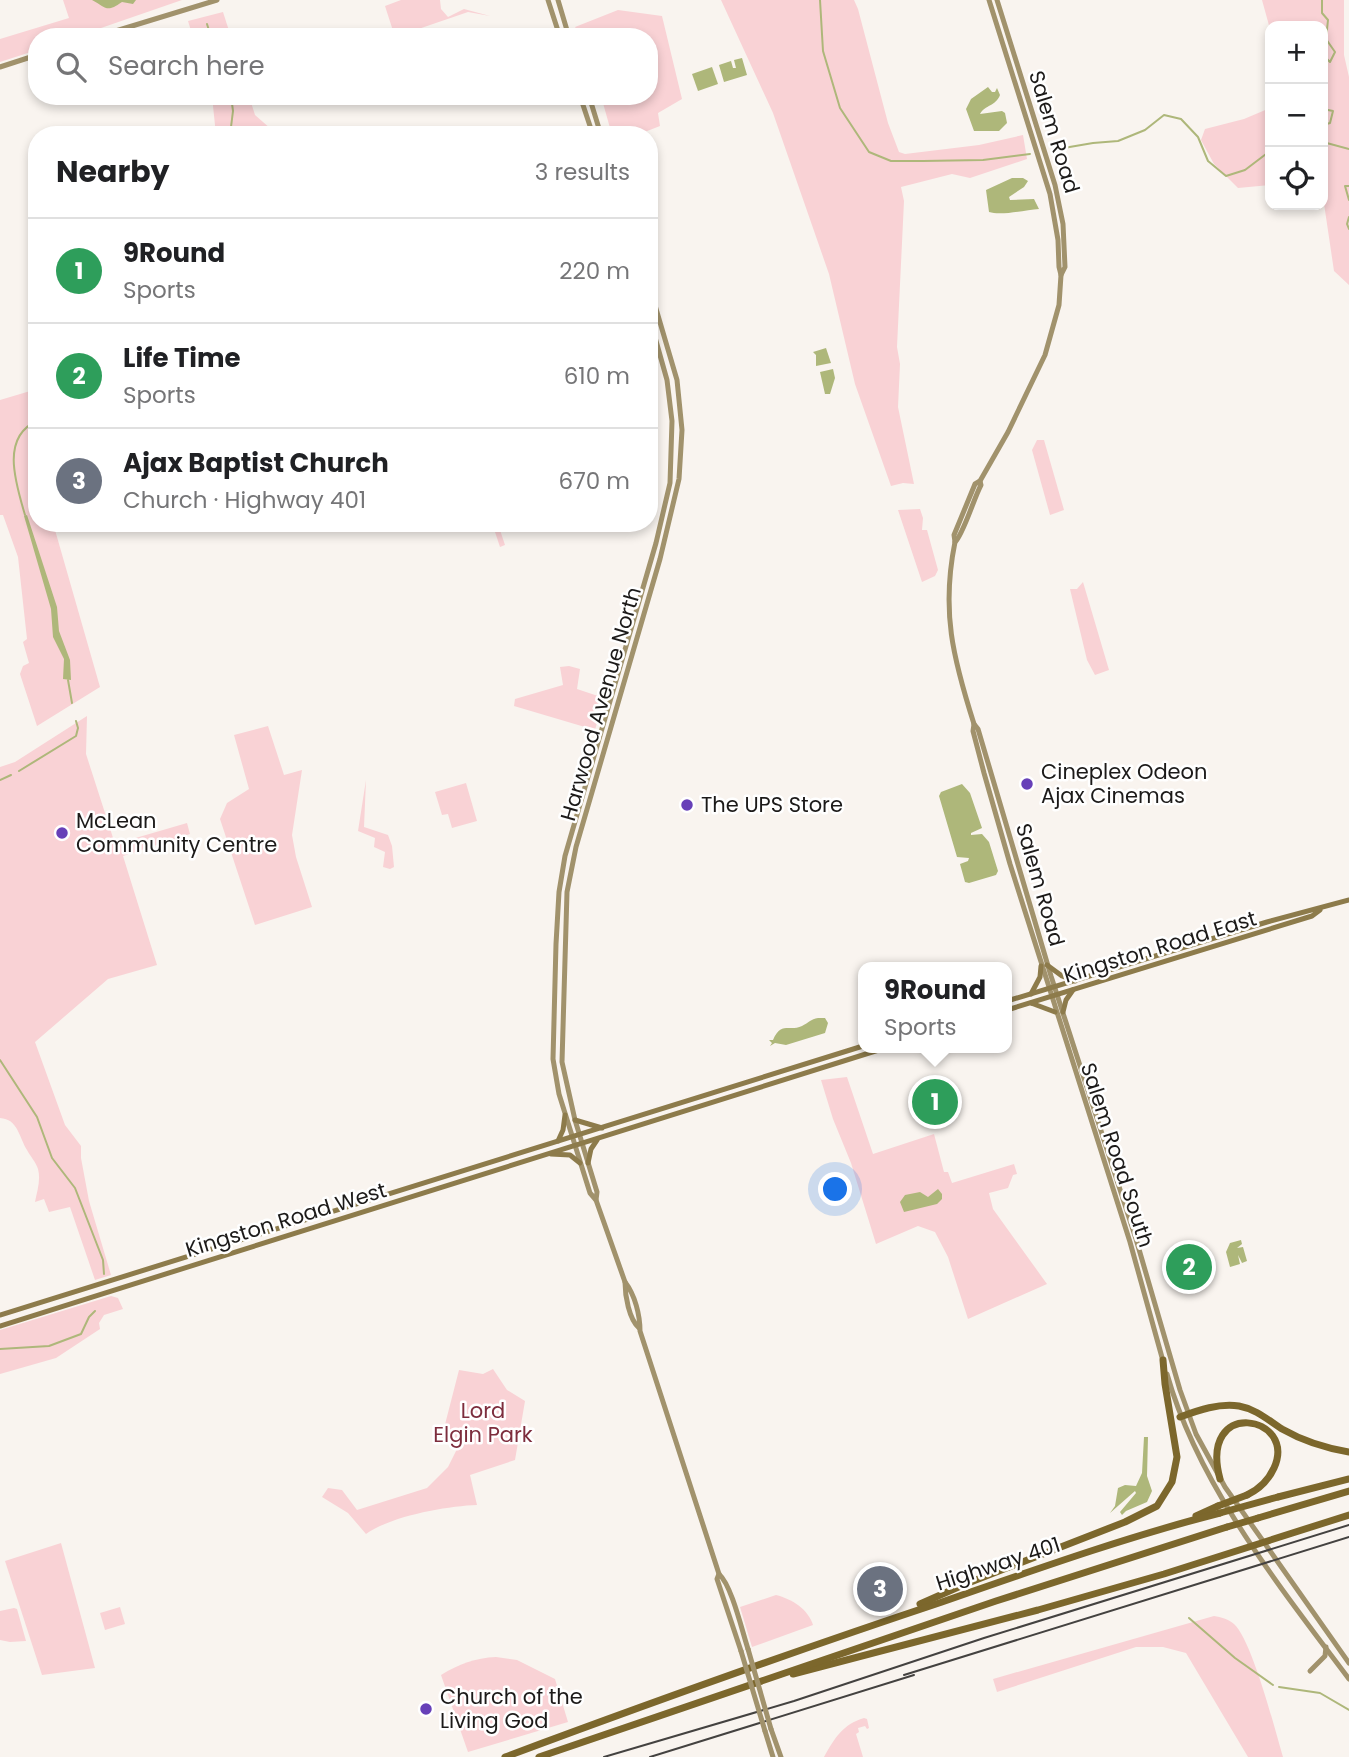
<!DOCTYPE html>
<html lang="en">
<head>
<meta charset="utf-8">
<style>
  :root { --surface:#fff; --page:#f6f6f6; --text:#202124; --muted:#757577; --line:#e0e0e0; --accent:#111827 }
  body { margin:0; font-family:Poppins,sans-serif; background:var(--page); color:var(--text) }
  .controls { position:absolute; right:21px; top:21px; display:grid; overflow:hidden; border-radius:14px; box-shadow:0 4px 10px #0003 }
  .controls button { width:63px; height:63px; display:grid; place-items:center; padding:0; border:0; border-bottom:2px solid var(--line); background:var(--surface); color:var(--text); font:35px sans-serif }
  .you { position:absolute; left:836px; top:1190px; width:24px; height:24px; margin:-18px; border:5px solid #fff; border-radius:50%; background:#1a73e8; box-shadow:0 0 0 10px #1a73e833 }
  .badge { display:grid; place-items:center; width:46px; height:46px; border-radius:50%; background:var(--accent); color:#fff; font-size:23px; font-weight:700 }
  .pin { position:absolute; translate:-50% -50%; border:4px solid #fff; box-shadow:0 2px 7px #0006 }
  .popup { position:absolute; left:858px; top:962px; width:154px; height:91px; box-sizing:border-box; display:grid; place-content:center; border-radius:14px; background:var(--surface); filter:drop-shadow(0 2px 5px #0005); font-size:23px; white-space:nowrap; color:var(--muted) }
  .popup b { font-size:26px; color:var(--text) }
  .popup::after { content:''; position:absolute; left:50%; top:100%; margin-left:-14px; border:14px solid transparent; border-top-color:var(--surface) }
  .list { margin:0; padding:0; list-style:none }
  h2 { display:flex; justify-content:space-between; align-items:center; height:91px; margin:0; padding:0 28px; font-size:30px }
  h2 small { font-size:23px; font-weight:400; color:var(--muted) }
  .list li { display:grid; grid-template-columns:46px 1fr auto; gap:21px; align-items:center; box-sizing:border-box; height:105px; padding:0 28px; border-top:2px solid var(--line) }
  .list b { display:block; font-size:26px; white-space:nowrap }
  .list p { margin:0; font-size:23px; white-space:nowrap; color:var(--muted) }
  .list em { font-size:23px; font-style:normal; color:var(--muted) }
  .icon { flex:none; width:38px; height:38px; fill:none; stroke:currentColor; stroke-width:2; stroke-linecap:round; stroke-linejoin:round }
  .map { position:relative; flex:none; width:1349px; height:1757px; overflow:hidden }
  .search { position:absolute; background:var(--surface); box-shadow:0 4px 10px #0003; left:28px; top:28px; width:630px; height:77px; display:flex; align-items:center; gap:18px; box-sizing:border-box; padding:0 24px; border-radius:28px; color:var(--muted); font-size:26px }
  .panel { position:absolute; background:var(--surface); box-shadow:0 4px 10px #0003; left:28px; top:126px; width:630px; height:406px; border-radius:28px }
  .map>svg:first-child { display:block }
</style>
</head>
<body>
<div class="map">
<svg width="1349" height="1757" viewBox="0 0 1349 1757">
  <rect width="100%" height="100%" fill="#f9f4ef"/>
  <g fill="#f9d2d5">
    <polygon points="63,0 182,0 75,37 37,37 37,50 0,62 0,39 69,18"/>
    <polygon points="401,0 440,0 441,9 448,17 464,9 490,16 468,12 395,37 385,6"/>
    <polygon points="721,0 854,0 858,9 888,123 899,152 905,154 979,145 1023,135 1027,159 970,178 952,174 901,187 904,201 897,347 900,364 898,407 914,484 903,483 891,486 855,384 829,274 773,113"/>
    <polygon points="1262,0 1344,0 1344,55 1349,77 1349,285 1334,271 1323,197 1323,26 1270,26 1270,29"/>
    <polygon points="618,10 662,16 682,99 658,113 660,126 637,135 612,135 601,96 649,96 649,37 582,37 575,27"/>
    <polygon points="223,12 231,37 193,37 188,21"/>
    <polygon points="212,96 249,96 255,115 271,129 273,135 216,135"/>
    <polygon points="1270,108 1270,185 1238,188 1214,164 1201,140 1205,129 1244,119"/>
    <polygon points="37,389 37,449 34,465 37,473 37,523 53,523 100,687 37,726 20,674 23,666 29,663 23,642 27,639 18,557 3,515 0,515 0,400"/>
    <polygon points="1037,440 1044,440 1064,510 1050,515 1032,450"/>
    <polygon points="920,509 923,518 922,530 927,530 938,570 935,576 922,582 898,510"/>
    <polygon points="486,523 506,523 508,527 500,530 505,545 500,547 493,526 488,527"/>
    <polygon points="1083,582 1109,670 1095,675 1087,660 1070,589 1077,589"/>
    <polygon points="569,666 580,669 577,689 604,698 595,730 514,706 515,699 563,685 560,667"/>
    <path d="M87,716L86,754L115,844L187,823L190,834L123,856L157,965L108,979L35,1042L65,1125L81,1146V1158L89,1201L111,1275L95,1280L70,1207L49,1212L44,1199L35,1202C37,1192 41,1180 38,1169C36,1162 30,1156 27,1150C19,1137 18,1119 0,1118V767L15,762Z"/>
    <polygon points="268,726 284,775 302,770 292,835 296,857 312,907 255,925 220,819 227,803 249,789 234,735"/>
    <polygon points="366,780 364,827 388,835 392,846 394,867 390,869 383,867 385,852 374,847 375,838 358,831"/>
    <polygon points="466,783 477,821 452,828 448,814 442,815 435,792"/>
    <polygon points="847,1077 873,1154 934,1134 944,1172 948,1172 952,1183 1014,1164 1017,1174 1013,1175 1008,1188 989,1193 993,1209 1047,1284 968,1319 948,1257 935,1232 918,1226 876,1244 851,1163 833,1119 821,1080"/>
    <polygon points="111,1296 118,1298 123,1309 104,1315 99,1323 100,1329 56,1358 0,1374 0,1330"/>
    <path d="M493,1369L507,1390L525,1401L515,1460L470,1475L477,1505C447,1506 391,1516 366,1534L348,1513L322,1497L328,1488L342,1490L357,1510L427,1488L448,1467L456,1451L454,1445L441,1440L459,1370L483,1374Z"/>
    <polygon points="61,1543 95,1668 42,1675 5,1561"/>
    <path d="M776,1595C792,1599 808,1609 813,1625L752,1647L740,1607Z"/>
    <polygon points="120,1607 125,1624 105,1630 100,1613"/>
    <polygon points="14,1608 17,1609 26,1641 10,1642 0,1640 0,1611"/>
    <path d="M1214,1616C1221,1617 1228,1619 1234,1624C1252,1640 1275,1730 1283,1757H1248L1186,1653L1163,1647H1136L997,1692L993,1679Z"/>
    <path d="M496,1657L517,1660L555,1679L568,1722L468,1752L441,1675C459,1664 475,1658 496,1657Z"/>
    <path d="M864,1718L867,1719L869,1728L867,1729L865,1726L858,1728L859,1732L856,1734L863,1757H824C834,1739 843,1724 864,1718Z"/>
  </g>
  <g fill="#aeb77a">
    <path d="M92,0H136L133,4L122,2C106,13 107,8 92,0Z"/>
    <polygon points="742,58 747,75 724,82 719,65 731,61 733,68 736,68 734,60"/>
    <polygon points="712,67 718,84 698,91 692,74"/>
    <path d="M988,87L992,92H995L997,88L1000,95C996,106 985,105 980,114L1002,111L1005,113L1007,123L999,131H974L966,109L971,99Z"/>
    <path d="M1012,178H1023L1028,181L1024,187L1009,197L1010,200L1034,199L1039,209C1025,210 1001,216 989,212L986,190Z"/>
    <polygon points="826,348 831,363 816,366 816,355 813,352"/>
    <polygon points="833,369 835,378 830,394 825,394 820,372"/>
    <polygon points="27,515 57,607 59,631 70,660 71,680 63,679 64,659 53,637 51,609 24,516"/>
    <polygon points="962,784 970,793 982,828 971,833 971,835 982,834 989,842 998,871 996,875 969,883 965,882 960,864 968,861 969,858 957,857 939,796 941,792"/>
    <path d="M818,1018H825L828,1023L825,1033L786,1045L775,1043L770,1046L772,1043L769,1040H773C781,1021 790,1032 802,1026C808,1023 811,1019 818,1018Z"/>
    <polygon points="938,1189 942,1194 942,1199 937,1204 904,1212 900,1202 905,1195 920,1192 928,1197"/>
    <polygon points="1241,1240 1242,1244 1237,1248 1243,1247 1247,1261 1242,1263 1238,1255 1240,1264 1230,1267 1226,1252 1230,1243"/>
    <polygon points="1144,1437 1148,1437 1147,1476 1152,1491 1147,1502 1126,1511 1122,1515 1120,1512 1136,1493 1135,1491 1110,1513 1115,1506 1118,1488 1125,1485 1136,1486 1142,1473"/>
  </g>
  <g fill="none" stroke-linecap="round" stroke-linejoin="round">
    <g stroke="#aeb77a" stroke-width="2">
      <polyline points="820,0 823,51 840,108 869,152 891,161 923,161 983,160 1030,154"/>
      <polyline points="1322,0 1322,13 1328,20 1326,39 1335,52 1330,62 1323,55"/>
      <polyline points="207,24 211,37"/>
      <polyline points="1323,90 1325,98 1323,107"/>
      <polyline points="1323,109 1333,111 1330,123 1323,125"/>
      <polyline points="230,135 233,111 231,96"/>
      <polyline points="1323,142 1349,149"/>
      <polyline points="1052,150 1093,143 1118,141 1145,130 1164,115 1181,119 1198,137 1208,161 1226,176 1245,170 1270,151"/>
      <polyline points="1349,186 1345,186 1349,200"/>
      <polyline points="1349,217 1347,224 1349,229"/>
      <path d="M25,515C16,484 0,437 37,421"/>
      <polyline points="68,680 72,703"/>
      <polyline points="19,771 76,736 78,728 76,721"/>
      <polyline points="0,780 11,775"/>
      <polyline points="0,1060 37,1117 52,1158 75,1188 103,1260 104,1274"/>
      <polyline points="0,1349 49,1346 81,1334 89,1317 95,1311"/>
      <polyline points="1189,1618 1235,1658 1273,1685"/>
      <polyline points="1279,1687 1320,1693 1349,1710"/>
    </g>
    <g stroke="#a1926c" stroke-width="5">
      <polyline points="548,0 560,37"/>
      <polyline points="558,0 569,37"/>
      <polyline points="989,0 1050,194 1058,240 1059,267 1061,275"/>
      <path d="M997,0L1055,185L1063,224L1065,267L1061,275L1059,305L1045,355L1008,432L980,481L975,484L954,535L955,542C941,611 953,658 974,724L973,731L984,773L1010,864L1130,1242L1163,1361"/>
      <polyline points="96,37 217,0"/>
      <polyline points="0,67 37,55"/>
      <polyline points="580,96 593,135"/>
      <polyline points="589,96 601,135"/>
      <path d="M649,316L667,380L672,421L670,483L656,543L565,856L559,892L556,944L553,1059L559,1094L590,1193L596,1200L625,1282C635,1295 640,1315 640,1331L719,1574C732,1586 742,1631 748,1649"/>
      <path d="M955,542C963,535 974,498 981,485L980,481"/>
      <polyline points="974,724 978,729 1051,976 1136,1239 1180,1390 1196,1434 1225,1487 1349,1663"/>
      <polyline points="596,1200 597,1192 575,1120 562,1062 567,892 576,847 660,559 679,479 682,430 677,380 649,285"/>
      <path d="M625,1282C625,1296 629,1319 639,1328"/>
      <path d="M1167,1374C1198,1485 1280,1587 1349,1679"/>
      <polyline points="719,1574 717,1579 741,1651"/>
      <polyline points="1310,1671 1325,1656 1326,1647"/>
      <polyline points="771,1729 781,1757"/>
      <polyline points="765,1731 773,1757"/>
    </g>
    <g stroke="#8d7b4b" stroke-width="5">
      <polyline points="1047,965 1062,976 1075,981"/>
      <polyline points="1031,994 1040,977 1041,966"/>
      <polyline points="1007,1001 1267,922 1349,900"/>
      <polyline points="1031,1003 1055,1012"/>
      <polyline points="1007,1010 1312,916 1320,910"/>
      <polyline points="1063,1012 1066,1000 1073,990"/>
      <polyline points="575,1120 602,1128"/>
      <polyline points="558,1141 563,1130 565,1115"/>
      <polyline points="551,1154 570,1155 580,1163"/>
      <polyline points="588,1163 591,1149 597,1140"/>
      <polyline points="0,1315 863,1046"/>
      <polyline points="0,1326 885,1048"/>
    </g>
    <g stroke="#7c672c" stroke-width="7">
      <path d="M1180,1417C1199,1410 1219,1403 1239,1406C1256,1409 1268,1420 1282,1429C1303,1441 1325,1448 1349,1452"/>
      <path d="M1220,1479C1198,1397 1298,1415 1274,1468C1268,1481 1260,1489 1247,1495"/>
      <polyline points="1278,1497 1349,1479"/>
      <polyline points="1196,1516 1218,1506"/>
      <polyline points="1258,1518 1349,1491"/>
      <polyline points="920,1604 963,1585 1125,1522 1157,1506 1172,1482 1177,1457 1165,1384 1163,1360"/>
      <polyline points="793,1674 1038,1610 1164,1574 1349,1515"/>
      <path d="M505,1757C650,1703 795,1651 942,1602C1034,1570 1126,1537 1220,1513"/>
      <polyline points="539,1757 996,1601 1227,1527"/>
    </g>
    <g stroke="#444240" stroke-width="2">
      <polyline points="904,1675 1349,1537"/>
      <polyline points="604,1757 794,1701 984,1638 1349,1525"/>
      <polyline points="650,1757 914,1675"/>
    </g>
    <g stroke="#a1926c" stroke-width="5">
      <polyline points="748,1649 771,1729"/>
      <polyline points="741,1651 765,1731"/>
    </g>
    <g stroke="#7c672c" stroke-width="7">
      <polyline points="1218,1506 1247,1495"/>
      <polyline points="1220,1513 1278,1497"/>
      <polyline points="1227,1527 1258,1518"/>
    </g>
  </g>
  <g fill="#6740b8" stroke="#fff" stroke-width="2.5">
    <circle cx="1027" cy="784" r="7"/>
    <circle cx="687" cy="805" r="7"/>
    <circle cx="62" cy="833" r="7"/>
    <circle cx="426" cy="1709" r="7"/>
  </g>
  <g text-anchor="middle" stroke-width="5" stroke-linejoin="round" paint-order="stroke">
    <g font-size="21" fill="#1c1a19" stroke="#fff">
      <text transform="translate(1054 132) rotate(73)" y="7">Salem Road</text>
      <text transform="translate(601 704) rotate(-74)" y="7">Harwood Avenue North</text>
      <text transform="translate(1040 885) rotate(74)" y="7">Salem Road</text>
      <text transform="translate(1160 947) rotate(-17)" y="7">Kingston Road East</text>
      <text transform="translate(1117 1155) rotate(72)" y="7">Salem Road South</text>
      <text transform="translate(286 1220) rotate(-17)" y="7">Kingston Road West</text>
      <text transform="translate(998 1564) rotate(-18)" y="7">Highway 401</text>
    </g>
    <g font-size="21" fill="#1c1a19" stroke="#fff" text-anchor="start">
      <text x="1041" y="779">Cineplex Odeon<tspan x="1041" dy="24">Ajax Cinemas</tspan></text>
      <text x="701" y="812">The UPS Store</text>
      <text x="76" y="828">McLean<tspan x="76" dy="24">Community Centre</tspan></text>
      <text x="440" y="1704">Church of the<tspan x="440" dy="24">Living God</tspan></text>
    </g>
    <g font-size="21" fill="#7d2d3d" stroke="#fff">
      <text x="483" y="1418">Lord<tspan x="483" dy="24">Elgin Park</tspan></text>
    </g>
  </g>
</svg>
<div class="controls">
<button>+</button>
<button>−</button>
<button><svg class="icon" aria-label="locate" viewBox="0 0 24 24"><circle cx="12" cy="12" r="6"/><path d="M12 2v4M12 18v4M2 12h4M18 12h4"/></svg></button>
</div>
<div class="you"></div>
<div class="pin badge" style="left:935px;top:1102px;background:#2e9e5b">1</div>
<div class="popup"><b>9Round</b>Sports</div>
<div class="pin badge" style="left:1189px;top:1267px;background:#2e9e5b">2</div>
<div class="pin badge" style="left:880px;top:1589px;background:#6b7280">3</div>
<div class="search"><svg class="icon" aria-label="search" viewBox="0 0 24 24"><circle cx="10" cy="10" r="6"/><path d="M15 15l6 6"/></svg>Search here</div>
<section class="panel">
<h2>Nearby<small>3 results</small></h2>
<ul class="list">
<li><span class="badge" style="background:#2e9e5b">1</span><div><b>9Round</b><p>Sports</p></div><em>220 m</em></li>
<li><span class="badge" style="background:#2e9e5b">2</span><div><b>Life Time</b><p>Sports</p></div><em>610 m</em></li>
<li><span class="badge" style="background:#6b7280">3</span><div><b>Ajax Baptist Church</b><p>Church · Highway 401</p></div><em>670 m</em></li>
</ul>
</section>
</div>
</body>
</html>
